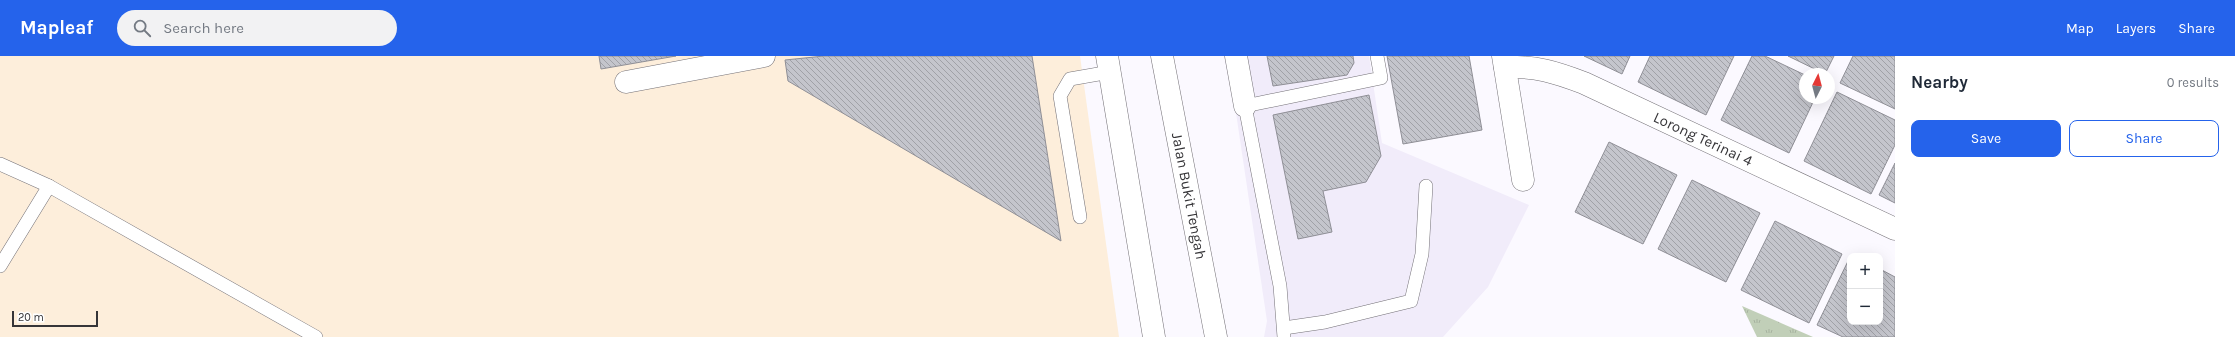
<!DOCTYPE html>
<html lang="en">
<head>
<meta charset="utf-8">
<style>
  :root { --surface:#fff; --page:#f2f2f3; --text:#1f2937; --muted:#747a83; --line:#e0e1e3; --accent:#2563eb }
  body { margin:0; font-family:Karla,sans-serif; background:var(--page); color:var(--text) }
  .controls { position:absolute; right:12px; bottom:12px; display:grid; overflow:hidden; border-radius:8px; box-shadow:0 4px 16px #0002 }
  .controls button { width:36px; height:36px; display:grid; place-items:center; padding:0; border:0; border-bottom:1px solid var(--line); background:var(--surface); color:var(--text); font:20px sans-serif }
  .compass { position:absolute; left:1799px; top:12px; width:36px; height:36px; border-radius:50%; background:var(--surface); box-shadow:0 4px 16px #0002; rotate:6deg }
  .scale { position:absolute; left:12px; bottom:10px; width:86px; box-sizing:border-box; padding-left:4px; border:2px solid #363538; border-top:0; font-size:11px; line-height:14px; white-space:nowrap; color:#363538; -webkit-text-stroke:3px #fff; paint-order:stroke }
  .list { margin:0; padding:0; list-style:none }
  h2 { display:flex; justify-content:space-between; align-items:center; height:52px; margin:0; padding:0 16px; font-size:17px }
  h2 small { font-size:13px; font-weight:400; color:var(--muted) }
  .actions { display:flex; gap:8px; padding:12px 16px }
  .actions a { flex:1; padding:9px 0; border:1px solid var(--accent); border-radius:8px; text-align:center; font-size:14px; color:var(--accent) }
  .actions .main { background:var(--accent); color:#fff }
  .icon { flex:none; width:22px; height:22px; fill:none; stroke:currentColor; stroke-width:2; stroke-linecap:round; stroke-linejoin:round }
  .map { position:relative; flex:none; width:1895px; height:281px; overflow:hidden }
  header { display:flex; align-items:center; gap:24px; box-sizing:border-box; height:56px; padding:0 20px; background:var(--accent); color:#fff }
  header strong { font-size:19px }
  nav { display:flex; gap:22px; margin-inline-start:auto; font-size:14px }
  .search { width:280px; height:36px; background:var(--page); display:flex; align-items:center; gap:10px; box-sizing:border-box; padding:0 14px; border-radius:22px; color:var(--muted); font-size:15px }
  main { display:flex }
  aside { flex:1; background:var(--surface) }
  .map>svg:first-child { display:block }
</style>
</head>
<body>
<header>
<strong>Mapleaf</strong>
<div class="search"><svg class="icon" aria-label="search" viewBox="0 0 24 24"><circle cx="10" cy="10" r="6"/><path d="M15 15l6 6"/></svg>Search here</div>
<nav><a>Map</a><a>Layers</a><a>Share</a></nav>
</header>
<main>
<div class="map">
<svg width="1895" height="281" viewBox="0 0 1895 281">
  <defs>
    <pattern id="grass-tufts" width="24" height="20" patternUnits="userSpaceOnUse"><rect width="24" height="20" fill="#c1cfb8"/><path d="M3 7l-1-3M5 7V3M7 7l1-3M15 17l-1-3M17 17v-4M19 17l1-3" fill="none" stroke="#a6b29f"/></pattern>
    <pattern id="building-back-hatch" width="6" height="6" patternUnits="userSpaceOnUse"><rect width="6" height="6" fill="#c4c5cc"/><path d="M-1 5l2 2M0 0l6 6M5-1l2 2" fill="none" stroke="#a0a1a7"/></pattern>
  </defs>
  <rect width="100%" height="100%" fill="#fbf9ff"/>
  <polygon fill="#f1ecfa" points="1224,0 1369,0 1382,87 1529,149 1488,231 1443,281 1264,281 1267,265 1236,57"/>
  <polygon fill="#fdeedb" points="0,0 1080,0 1119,281 0,281"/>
  <polygon fill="url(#grass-tufts)" points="1742,250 1813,281 1757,281"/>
  <g fill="url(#building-back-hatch)" stroke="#8f8f96">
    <polygon points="599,0 676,0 601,13"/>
    <polygon points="824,0 1032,0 1061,185 788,25 785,4"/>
    <polygon points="1267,0 1353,0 1354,7 1347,19 1273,30"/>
    <polygon points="1387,0 1469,0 1482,74 1403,88"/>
    <polygon points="1584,0 1630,0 1622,18"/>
    <polygon points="1650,0 1734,0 1706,59 1638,26"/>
    <polygon points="1752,0 1765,0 1805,19 1805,42 1815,42 1789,97 1721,64"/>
    <polygon points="1788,0 1834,0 1825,18"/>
    <polygon points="1853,0 1895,0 1895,53 1840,27"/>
    <polygon points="1837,36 1895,64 1895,89 1871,138 1804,105"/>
    <polygon points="1369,39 1381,100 1366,126 1323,135 1332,176 1298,183 1273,59"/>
    <polygon points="1609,86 1677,119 1643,188 1575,156"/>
    <polygon points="1895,107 1895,147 1879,139"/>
    <polygon points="1692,124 1760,157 1726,226 1658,193"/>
    <polygon points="1775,165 1842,198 1809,267 1741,234"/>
    <polygon points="1850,201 1850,266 1880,266 1880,213 1895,221 1895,281 1843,281 1817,269"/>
  </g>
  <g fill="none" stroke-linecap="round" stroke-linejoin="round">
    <defs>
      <g id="service">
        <polyline points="0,108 49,130 316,281"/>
        <polyline points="1080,161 1060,40 1070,23 1110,16"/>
        <polyline points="0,210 49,130"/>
        <polyline points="1284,272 1325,266 1411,245 1422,198 1426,130"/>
        <polyline points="1284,281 1280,230 1245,50 1381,22 1377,0"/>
      </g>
      <g id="minor">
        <polyline points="1236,0 1245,50"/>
        <polyline points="1503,0 1523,124"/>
        <path d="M1505,11C1536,10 1555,16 1584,27L1895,173"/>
        <polyline points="626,26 764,0"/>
      </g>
      <g id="trunk">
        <polyline points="1107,0 1154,281"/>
        <polyline points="1162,0 1216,281"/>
      </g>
    </defs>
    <use href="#service" stroke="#737076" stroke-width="14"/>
    <use href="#minor" stroke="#737076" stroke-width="23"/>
    <use href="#trunk" stroke="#737076" stroke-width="23"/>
    <use href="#service" stroke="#fff" stroke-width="13"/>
    <use href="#minor" stroke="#fff" stroke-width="22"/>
    <use href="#trunk" stroke="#fff" stroke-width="22"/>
  </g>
  <g text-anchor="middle" stroke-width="4" stroke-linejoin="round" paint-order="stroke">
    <g font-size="15" fill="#363538" stroke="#fff">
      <text transform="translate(1703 83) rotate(25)" y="5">Lorong Terinai 4</text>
      <text transform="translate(1189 140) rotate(79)" y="5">Jalan Bukit Tengah</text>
    </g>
  </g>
</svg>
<div class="controls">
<button>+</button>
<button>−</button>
</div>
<svg class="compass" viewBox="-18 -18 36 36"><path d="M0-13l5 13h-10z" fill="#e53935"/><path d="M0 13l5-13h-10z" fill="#747a83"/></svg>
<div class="scale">20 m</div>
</div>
<aside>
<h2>Nearby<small>0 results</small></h2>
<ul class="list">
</ul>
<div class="actions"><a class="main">Save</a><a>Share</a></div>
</aside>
</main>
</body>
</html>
